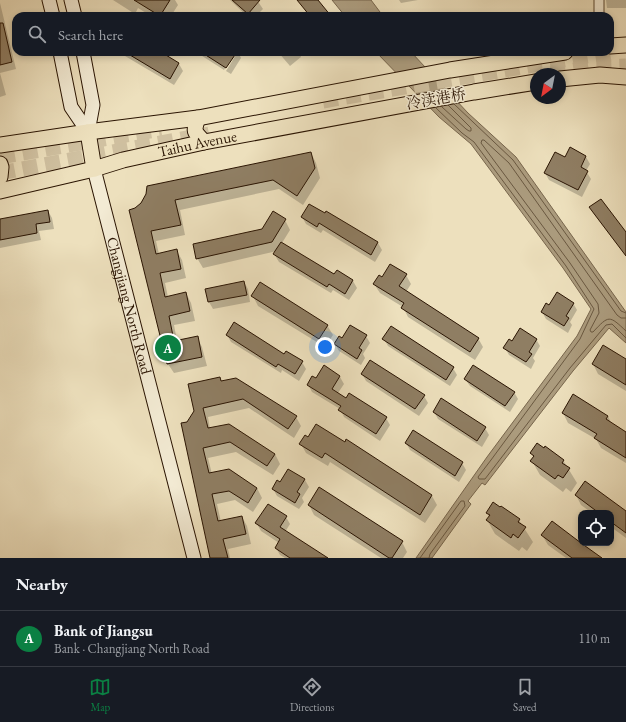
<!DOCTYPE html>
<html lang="en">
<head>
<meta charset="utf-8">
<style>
  :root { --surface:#171b24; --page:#20242c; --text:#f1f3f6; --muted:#9ea1a6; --line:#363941; --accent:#0b8043 }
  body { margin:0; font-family:"EB Garamond","Noto Serif SC",serif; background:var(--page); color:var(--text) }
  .controls { position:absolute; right:12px; bottom:12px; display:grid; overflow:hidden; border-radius:8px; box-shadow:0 2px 6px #0003 }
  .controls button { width:36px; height:36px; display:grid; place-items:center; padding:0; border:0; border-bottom:1px solid var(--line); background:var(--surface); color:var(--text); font:20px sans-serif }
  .compass { position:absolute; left:530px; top:68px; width:36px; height:36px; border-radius:50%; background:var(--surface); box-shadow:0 2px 6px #0003; rotate:212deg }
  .you { position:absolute; left:325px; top:347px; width:14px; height:14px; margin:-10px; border:3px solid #fff; border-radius:50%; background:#1a73e8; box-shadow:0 0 0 6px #1a73e833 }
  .badge { display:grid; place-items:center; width:26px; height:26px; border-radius:50%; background:var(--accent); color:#fff; font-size:13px; font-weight:700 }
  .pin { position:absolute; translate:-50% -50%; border:2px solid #fff; box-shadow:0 1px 4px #0006 }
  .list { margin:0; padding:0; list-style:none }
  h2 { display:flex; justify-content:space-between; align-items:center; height:52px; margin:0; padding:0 16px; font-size:17px }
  h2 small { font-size:13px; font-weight:400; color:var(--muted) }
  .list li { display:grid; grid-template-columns:26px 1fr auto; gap:12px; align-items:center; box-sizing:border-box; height:56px; padding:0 16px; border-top:1px solid var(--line) }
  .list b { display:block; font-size:15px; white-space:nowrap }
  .list p { margin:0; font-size:13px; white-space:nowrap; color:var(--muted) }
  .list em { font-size:13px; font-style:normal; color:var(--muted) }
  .icon { flex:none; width:22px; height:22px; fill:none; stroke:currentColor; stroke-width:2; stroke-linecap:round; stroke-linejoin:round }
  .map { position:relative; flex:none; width:626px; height:558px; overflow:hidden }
  .search { position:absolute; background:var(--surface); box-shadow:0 2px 6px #0003; left:12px; right:12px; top:12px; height:44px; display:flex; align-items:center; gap:10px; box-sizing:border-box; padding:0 14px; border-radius:12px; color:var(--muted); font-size:15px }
  .sheet { height:108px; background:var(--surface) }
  nav { display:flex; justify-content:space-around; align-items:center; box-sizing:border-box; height:56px; border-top:1px solid var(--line); background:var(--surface); font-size:11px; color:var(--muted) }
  nav a { display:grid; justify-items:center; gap:2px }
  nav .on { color:var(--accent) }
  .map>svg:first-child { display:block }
</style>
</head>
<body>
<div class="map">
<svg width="626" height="558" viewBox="0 0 626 558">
  <rect width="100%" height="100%" fill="#ede0bd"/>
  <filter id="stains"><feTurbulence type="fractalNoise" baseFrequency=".005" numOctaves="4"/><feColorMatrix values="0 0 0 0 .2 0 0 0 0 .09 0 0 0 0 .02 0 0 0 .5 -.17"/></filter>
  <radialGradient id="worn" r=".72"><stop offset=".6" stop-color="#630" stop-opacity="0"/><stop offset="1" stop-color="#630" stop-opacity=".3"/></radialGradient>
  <g fill="#ab9b7d" stroke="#77654c">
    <polygon points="332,0 371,0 383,16 345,16"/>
    <polygon points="376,52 411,52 468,113 516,157 626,312 626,343 609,328 573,371 485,485 482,483 468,501 471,504 432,558 416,558 487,457 577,336 591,309 563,268 471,144 439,117"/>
  </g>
  <g fill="#0003">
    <polygon points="113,0 175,0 178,5 171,16 151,16 138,8 135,14"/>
    <polygon points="230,0 257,0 263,9 256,16 247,16"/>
    <polygon points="399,0 418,0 401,3"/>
    <polygon points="606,0 626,0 626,8 607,8"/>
    <polygon points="0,3 16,69 0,73 6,95 0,97"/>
    <polygon points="122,52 159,52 179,64 183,71 174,85 125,56"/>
    <polygon points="196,52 224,52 221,55 223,56 227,52 238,52 241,58 231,74 226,71 236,55 233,56 224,70"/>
    <polygon points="278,52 299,52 301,57 290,66"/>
    <polygon points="570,149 586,157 590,164 586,171 591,179 582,197 549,180 545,173 565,158"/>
    <polygon points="311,153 316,163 320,178 303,205 279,189 180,210 185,235 156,241 159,254 177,251 182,260 186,278 165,283 168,297 186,293 191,303 195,321 174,325 177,341 197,337 202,347 207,366 174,373 168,364 130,211"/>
    <polygon points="590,207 626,234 626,256 594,214"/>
    <polygon points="48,211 52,218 54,229 39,231 41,240 0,248 0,220"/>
    <polygon points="327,212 378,243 382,250 375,262 323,230 321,233 306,224 302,217 325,215"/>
    <polygon points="285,220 290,230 282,243 335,275 337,272 353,281 357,288 349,300 333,290 331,293 279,262 274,254 277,251 203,268 197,258"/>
    <polygon points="406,275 411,284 406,292 478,338 483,347 475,360 408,317 403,307 380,293 374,284 382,278"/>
    <polygon points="244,282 248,289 250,302 213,309 209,302 206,289"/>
    <polygon points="253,296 327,325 333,335 325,347 258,306"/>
    <polygon points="573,303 577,310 570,322 572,325 568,333 546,319 542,312 549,307"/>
    <polygon points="227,335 302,362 306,369 299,381 282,370 281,373 231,342"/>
    <polygon points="366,336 370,343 363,354 365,358 361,365 339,351 335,344 342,339"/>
    <polygon points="384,339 453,368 457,375 450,386 388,346"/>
    <polygon points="536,339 540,346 533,358 535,361 531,369 509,355 505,348 512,342"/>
    <polygon points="626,360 626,391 598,374 593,364"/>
    <polygon points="324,367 340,377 344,384 338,393 347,399 350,394 386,418 390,425 380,441 344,417 340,409 312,392 308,385 316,380"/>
    <polygon points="362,374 424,396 428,403 419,416 366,381"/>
    <polygon points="220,378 222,382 296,417 301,426 294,438 249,408 208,417 210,429 275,454 280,464 273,475 236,452 208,458 212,474 257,488 262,498 253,512 235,500 217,504 221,522 242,517 247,526 251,544 228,549 230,558 211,558 187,423"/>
    <polygon points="465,379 514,392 518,399 510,412 470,386"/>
    <polygon points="434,412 485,428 489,435 482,447 438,419"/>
    <polygon points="563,413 608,416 612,425 626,433 626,463 601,448 596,439 568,423"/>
    <polygon points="414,432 462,463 466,470 459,482 410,450 406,443"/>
    <polygon points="347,441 432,496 437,505 425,523 330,462 328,466 306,453 301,444 345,443"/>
    <polygon points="531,453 563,460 577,483 571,492 566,488 563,492 540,475 532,461 534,458"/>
    <polygon points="289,470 305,480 309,487 302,498 304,502 299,509 277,496 273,489 281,483"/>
    <polygon points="576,495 626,512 626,538 611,527 611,513 592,513 581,505"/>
    <polygon points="309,505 402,542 407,552 403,558 381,558 314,515"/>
    <polygon points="487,513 519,520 533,542 527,551 522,547 519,551 495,534 487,520 489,517"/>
    <polygon points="286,517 290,524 285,532 326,558 285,558 280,555 276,548 279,543 261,531 257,524"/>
    <polygon points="542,535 600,558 566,558 548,545"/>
  </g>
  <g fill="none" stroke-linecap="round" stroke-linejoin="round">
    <g stroke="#6a5840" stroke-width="1">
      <polyline points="454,104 513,160 621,311 626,313"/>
      <polyline points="442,107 466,129 469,131 471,131 471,128 448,105"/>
      <polyline points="436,108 462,133 474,142 566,266 594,309 580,339 491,460 478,477 479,479 485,479 570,368 606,325 612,324 626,338"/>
      <path d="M626,318H621L617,315L509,163L484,140H482L481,143L570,263L598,304L599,313L590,330L591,332H593C609,315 609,315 626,331"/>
      <polyline points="420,558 461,501 464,501 465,506 430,554 429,558"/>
    </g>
  </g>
  <g fill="#8f7e63" stroke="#2a1402">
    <polygon points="134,0 170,0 160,16"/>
    <polygon points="232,0 260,0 248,14"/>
    <polygon points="297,0 318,0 331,16 310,16"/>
    <polygon points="0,23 3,23 12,62 0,65"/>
    <polygon points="125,52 161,52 179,63 170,79"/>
    <polygon points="201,52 220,52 223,55 226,52 237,52 226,68"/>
    <polygon points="570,147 586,156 581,167 588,171 578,190 544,173 555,152 565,157"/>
    <polygon points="311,152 315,168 297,196 273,180 175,200 181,225 151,231 156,254 177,249 181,269 160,273 165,297 186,292 190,311 169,316 174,341 198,336 202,357 167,364 129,210 135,208 141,203 146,194 147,186"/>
    <polygon points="601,199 626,232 626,256 589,207"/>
    <polygon points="309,204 325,213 326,211 378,242 371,255 319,223 317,227 301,217"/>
    <polygon points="48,210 50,222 36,224 37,233 0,240 0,219"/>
    <polygon points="273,211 286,219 272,242 196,259 193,244 262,229"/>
    <polygon points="281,242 334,274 337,270 353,280 345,294 329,284 327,287 273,254"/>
    <polygon points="390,264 407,274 399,286 479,338 470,352 401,308 404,303 373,284 379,275 382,277"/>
    <polygon points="244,281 247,295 208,302 205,289"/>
    <polygon points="260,282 328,325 319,339 251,296"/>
    <polygon points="557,292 574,303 566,316 569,318 564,326 541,312 546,303 549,305"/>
    <polygon points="234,322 284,354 286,351 303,361 295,374 278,364 276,367 226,335"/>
    <polygon points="350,325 367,335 359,348 362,350 357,359 334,344 339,336 342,338"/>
    <polygon points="391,326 454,367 446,380 382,339"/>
    <polygon points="520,328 537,339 529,352 532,354 526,362 503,348 509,339 512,341"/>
    <polygon points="603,345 626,359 626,385 592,364"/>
    <polygon points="370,360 425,395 415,409 361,374"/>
    <polygon points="324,365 340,376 332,389 346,398 349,393 387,417 376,434 338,410 341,406 307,385 312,376 316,378"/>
    <polygon points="473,365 515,392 505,406 464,379"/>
    <polygon points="220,377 221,381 236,378 297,416 288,429 243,399 203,408 208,428 229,424 275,454 267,466 230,442 203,448 209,473 229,469 257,488 248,503 229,491 212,494 218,521 242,516 246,534 223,539 228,558 210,558 181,423 187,422 194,411 188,384"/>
    <polygon points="573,394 608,416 606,419 626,432 626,458 594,438 597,434 562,413"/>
    <polygon points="441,398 486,427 477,441 433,412"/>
    <polygon points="316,424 345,442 346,439 432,495 420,515 325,453 322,458 299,444 305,435 308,437"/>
    <polygon points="413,430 463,462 455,476 405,443"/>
    <polygon points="537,443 544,448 545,446 564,460 562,463 570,468 563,478 558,475 555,479 530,461 534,456 530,453"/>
    <polygon points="288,469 305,479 297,492 300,494 295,503 272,489 277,480 280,482"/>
    <polygon points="585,481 626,511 626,533 611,522 611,513 599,513 575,495"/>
    <polygon points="319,487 403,541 392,558 389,558 308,505"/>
    <polygon points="493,502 500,507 501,506 520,519 518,522 526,527 518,538 513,534 511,538 486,520 490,515 486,513"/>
    <polygon points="268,504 287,516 280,527 328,558 290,558 275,548 280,539 255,523"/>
    <polygon points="552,521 581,543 602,558 572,558 541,535"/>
  </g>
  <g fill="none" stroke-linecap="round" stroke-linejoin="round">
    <g stroke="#d0c1a1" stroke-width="15" stroke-dasharray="15 8" stroke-linecap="butt">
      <polyline points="551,74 593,67 626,66"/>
      <polyline points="323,101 610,52"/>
      <polyline points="0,157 161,129"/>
      <polyline points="0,173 209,134"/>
    </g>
    <defs>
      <polyline id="minor" points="599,16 599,0"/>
      <g id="secondary">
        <polyline points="49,0 53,16"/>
        <polyline points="71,0 75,16"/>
        <polyline points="60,52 71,107 88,132"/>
        <polyline points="83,52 93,105 88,132"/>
        <path id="s1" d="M94,169L194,558"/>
      </g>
      <g id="primary">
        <polyline points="610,46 626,45"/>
        <polyline points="560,79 600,75 626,77"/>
        <path d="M198,118C193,131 194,132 204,142"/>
        <polyline points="88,132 94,169"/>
        <polyline points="0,145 88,132 198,118 450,70 565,52"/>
        <polyline points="0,164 1,167 0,177"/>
        <path id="s2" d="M0,191L94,169L123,160L204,142L474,92L536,82"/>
      </g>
    </defs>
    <use href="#minor" stroke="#5b4731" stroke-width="11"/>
    <use href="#secondary" stroke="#2a1402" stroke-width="15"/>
    <use href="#primary" stroke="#2a1402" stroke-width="17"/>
    <use href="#minor" stroke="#f3ebd4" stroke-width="9"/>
    <use href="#secondary" stroke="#f3ebd4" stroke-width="13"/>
    <use href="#primary" stroke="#ede0bd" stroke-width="15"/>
  </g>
  <g text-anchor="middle" stroke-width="3" stroke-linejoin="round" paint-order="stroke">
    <g font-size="15" fill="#2a1402" stroke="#f3ebd4">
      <text transform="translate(436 99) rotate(-10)" y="5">冷渎港桥</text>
      <text dy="5" stroke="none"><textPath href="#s2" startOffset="203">Taihu Avenue</textPath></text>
      <text dy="5" stroke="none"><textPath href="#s1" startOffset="141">Changjiang North Road</textPath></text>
    </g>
  </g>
  <rect width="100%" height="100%" filter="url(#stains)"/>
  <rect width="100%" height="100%" fill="url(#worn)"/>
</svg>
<div class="controls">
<button><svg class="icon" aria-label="locate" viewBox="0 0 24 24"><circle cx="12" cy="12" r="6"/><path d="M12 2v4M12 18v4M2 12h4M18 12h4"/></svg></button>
</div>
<svg class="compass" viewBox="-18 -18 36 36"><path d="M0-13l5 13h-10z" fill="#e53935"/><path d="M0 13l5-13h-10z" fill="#9ea1a6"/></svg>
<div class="you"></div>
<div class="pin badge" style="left:168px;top:348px">A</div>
<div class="search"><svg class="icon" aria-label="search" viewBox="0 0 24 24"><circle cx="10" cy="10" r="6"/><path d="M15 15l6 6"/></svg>Search here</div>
</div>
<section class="sheet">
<h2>Nearby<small></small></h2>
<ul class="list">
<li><span class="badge">A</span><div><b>Bank of Jiangsu</b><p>Bank · Changjiang North Road</p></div><em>110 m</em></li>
</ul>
</section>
<nav>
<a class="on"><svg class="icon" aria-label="map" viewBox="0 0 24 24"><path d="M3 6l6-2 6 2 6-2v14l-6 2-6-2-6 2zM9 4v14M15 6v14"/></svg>Map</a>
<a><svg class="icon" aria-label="directions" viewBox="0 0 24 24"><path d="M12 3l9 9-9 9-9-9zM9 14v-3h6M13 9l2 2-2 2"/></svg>Directions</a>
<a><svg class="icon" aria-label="saved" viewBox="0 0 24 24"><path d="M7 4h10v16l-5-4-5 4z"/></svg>Saved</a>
</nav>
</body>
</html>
